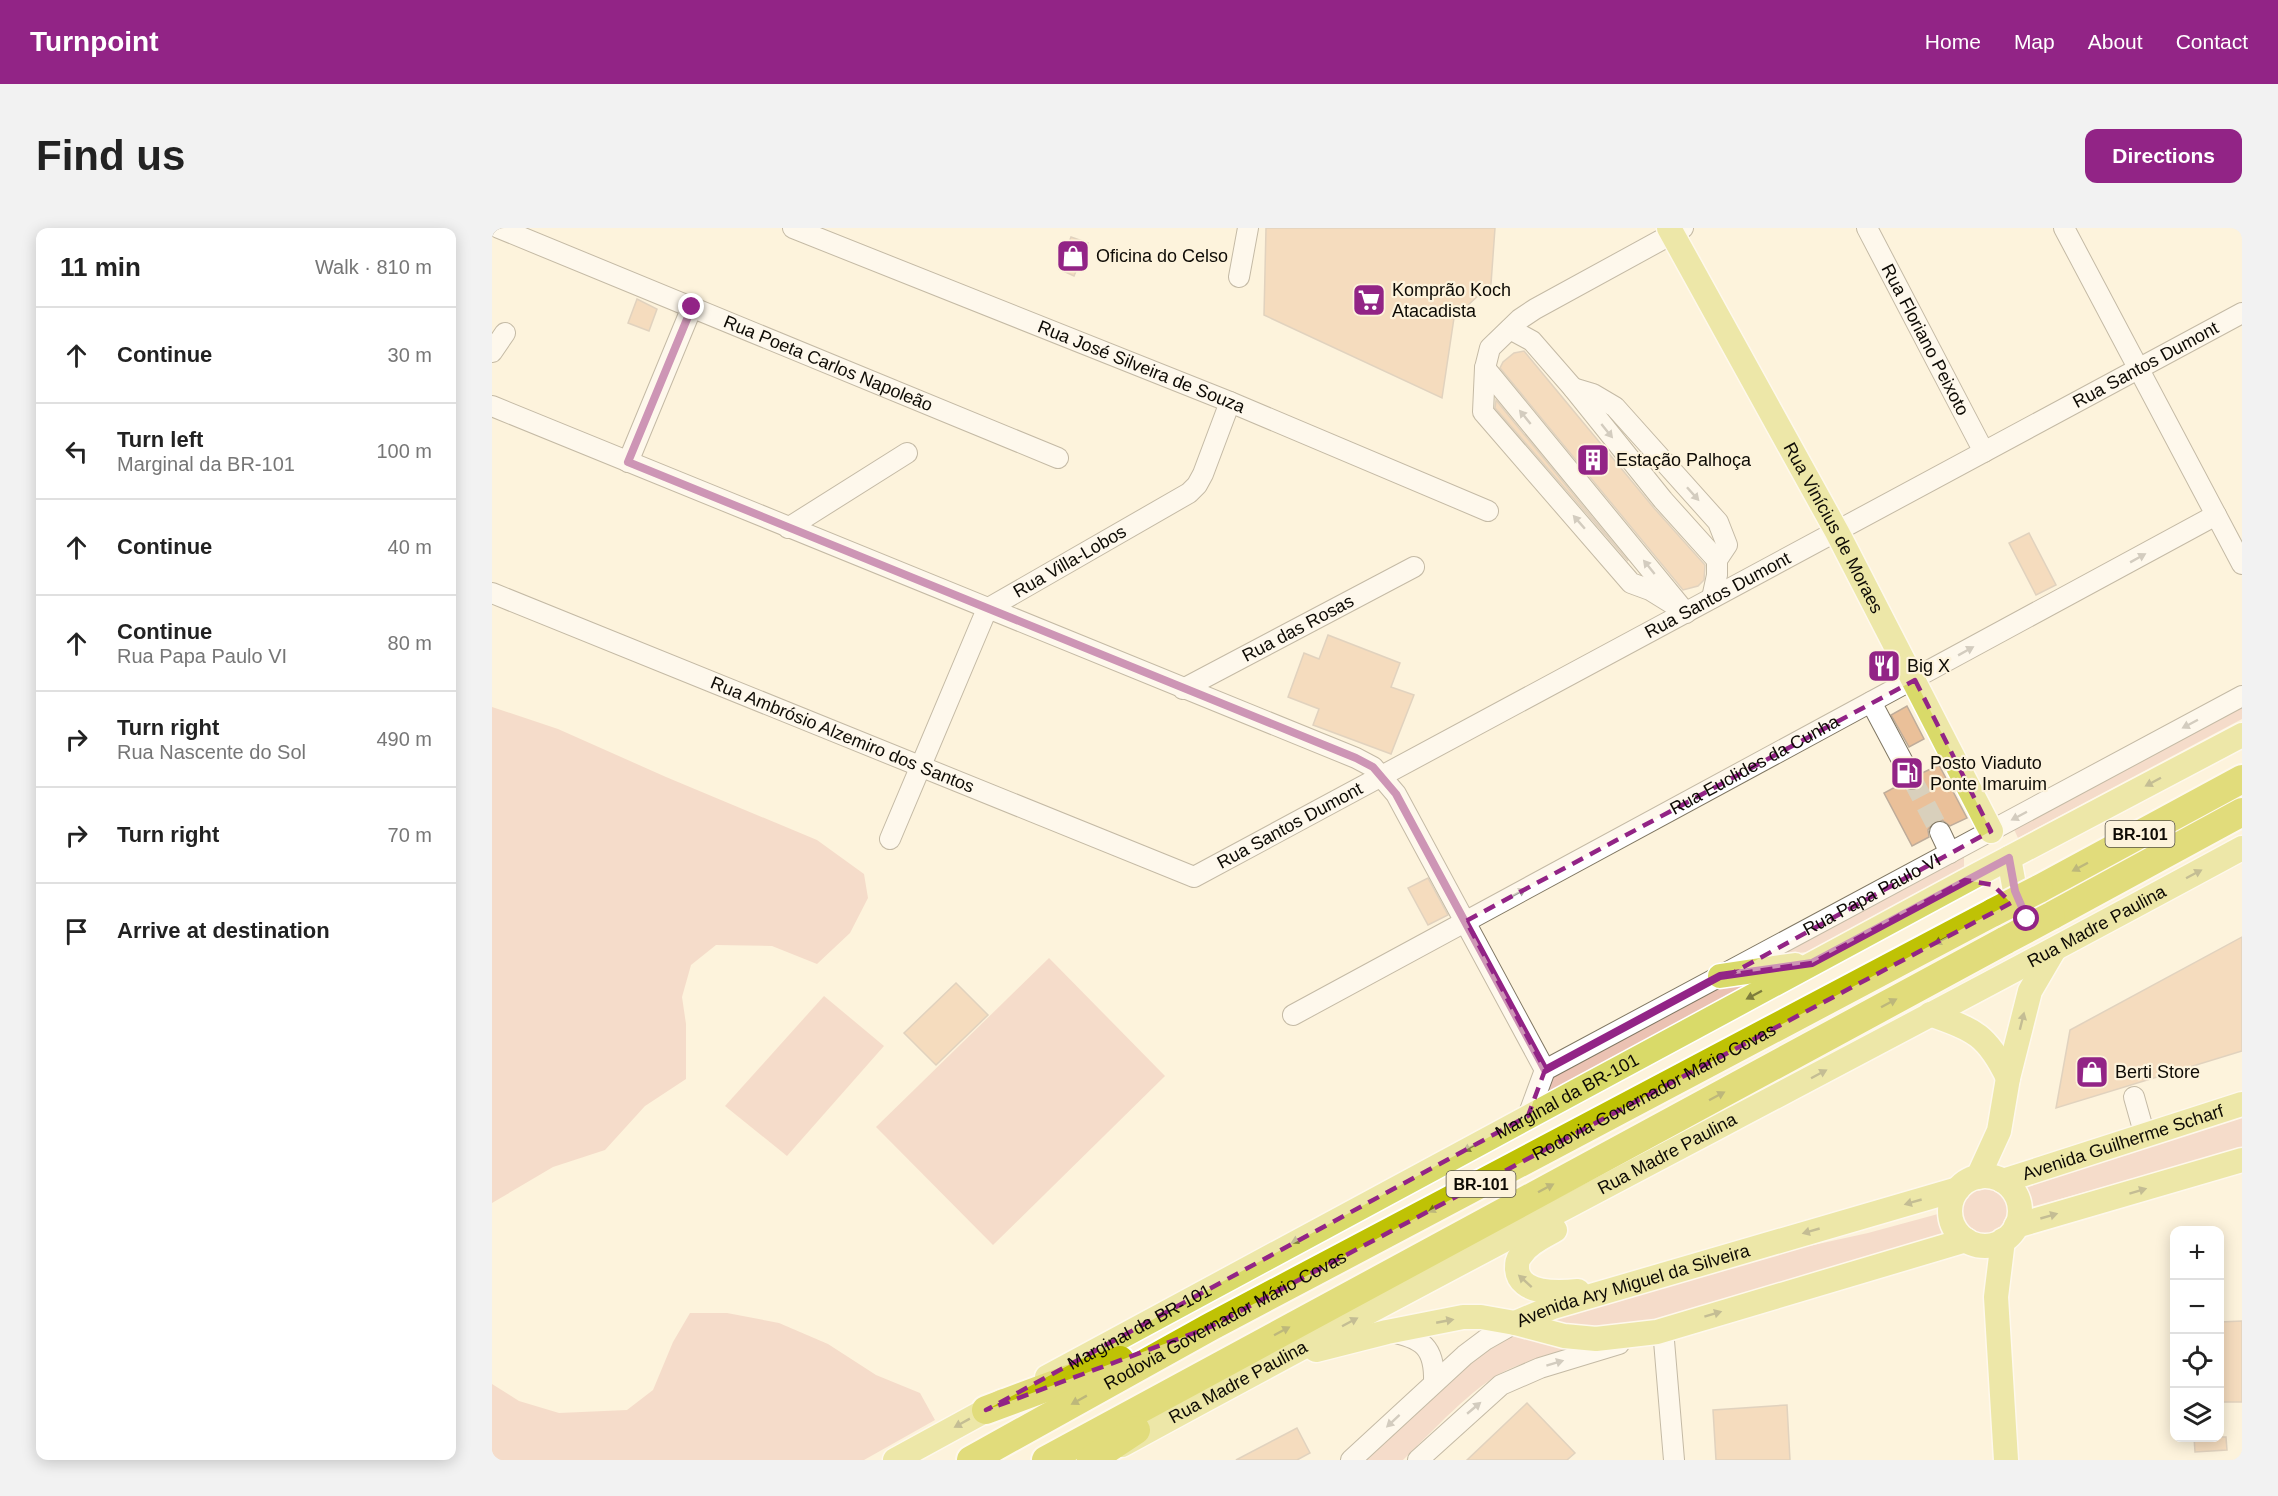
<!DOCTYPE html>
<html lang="en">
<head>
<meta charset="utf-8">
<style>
  :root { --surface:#fff; --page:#f2f2f2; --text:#222; --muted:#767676; --line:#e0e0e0; --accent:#922486 }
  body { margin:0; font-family:Helvetica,sans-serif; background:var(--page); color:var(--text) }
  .controls { position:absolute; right:18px; bottom:18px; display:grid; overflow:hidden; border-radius:12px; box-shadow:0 3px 15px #0003 }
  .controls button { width:54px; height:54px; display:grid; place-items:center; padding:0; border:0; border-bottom:2px solid var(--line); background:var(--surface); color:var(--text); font:30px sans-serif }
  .stop { position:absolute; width:18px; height:18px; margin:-14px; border:4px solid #922486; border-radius:50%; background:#fff }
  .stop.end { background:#922486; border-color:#fff; box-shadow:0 2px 6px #0008 }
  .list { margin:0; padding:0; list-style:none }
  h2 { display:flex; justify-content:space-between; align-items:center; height:78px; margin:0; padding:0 24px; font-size:26px }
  h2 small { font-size:20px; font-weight:400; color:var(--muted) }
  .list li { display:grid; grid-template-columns:39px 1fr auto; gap:18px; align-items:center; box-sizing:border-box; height:96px; padding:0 24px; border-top:2px solid var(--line) }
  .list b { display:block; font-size:22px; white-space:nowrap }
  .list p { margin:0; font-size:20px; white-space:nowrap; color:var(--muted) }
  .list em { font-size:20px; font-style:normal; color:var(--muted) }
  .icon { flex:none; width:33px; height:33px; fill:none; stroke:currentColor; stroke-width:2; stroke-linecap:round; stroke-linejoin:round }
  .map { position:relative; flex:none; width:1750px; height:1232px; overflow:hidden; border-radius:12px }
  header { display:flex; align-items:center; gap:36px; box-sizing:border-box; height:84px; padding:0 30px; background:var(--accent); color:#fff }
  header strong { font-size:28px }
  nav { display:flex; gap:33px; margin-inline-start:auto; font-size:21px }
  .intro { display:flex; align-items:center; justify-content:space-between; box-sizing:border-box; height:144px; padding:0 36px }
  h1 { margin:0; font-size:42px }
  .button { padding:15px 27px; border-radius:12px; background:var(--accent); color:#fff; font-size:21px; font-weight:700 }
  main { display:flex; gap:36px; padding:0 36px }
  aside { flex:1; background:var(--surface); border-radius:12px; box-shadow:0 3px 15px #0003 }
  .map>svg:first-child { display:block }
</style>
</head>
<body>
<header>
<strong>Turnpoint</strong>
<nav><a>Home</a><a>Map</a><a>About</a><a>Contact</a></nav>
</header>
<div class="intro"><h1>Find us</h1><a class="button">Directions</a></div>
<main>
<aside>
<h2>11 min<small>Walk · 810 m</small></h2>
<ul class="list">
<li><svg class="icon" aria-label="ahead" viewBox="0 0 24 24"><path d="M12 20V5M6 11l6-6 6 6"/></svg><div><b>Continue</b></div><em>30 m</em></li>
<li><svg class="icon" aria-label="left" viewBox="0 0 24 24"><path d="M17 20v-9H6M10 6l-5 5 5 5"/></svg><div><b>Turn left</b><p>Marginal da BR-101</p></div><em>100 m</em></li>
<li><svg class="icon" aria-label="ahead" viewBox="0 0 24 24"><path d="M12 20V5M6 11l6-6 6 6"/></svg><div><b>Continue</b></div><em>40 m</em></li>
<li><svg class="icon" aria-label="ahead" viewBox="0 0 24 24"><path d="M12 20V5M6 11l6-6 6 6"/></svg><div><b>Continue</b><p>Rua Papa Paulo VI</p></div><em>80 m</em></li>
<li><svg class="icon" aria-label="right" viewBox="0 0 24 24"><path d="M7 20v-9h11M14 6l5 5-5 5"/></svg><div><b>Turn right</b><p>Rua Nascente do Sol</p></div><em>490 m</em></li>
<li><svg class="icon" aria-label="right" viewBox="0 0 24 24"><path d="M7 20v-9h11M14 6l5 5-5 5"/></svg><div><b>Turn right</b></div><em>70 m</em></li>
<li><svg class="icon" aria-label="arrive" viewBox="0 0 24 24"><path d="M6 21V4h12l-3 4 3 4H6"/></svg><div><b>Arrive at destination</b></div></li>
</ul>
</aside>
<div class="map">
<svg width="1750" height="1232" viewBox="0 0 1750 1232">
  <rect width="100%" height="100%" fill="#fdf3dc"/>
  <g fill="#ebc2b3">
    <polygon points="1750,474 1750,491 1526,610 1520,597"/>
    <polygon points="0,479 66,501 174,549 325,612 372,646 376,670 358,705 325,736 280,718 224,717 199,737 190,769 194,796 194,851 153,878 113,922 61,939 0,975"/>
    <polygon points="1464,625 1472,628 1472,639 1315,724 1271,729"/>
    <polygon points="557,730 673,848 501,1017 384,899"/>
    <polygon points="1281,750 1048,869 1060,842 1226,757"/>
    <polygon points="332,768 392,818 295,928 233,878"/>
    <polygon points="1750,884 1750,928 1708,938 1644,950 1539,979 1533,959 1665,916"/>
    <circle cx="1493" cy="983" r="25"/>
    <polygon points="1446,986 1450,1007 1122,1105 1036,1094 1221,1039 1376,1005"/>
    <polygon points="198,1085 235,1085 287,1095 336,1116 384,1147 428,1165 443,1192 372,1232 0,1232 0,1156 27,1173 67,1185 135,1182 161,1162 181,1114"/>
    <path d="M1021,1100L1085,1119C1062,1125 1038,1132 1015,1142C981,1158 939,1205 911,1232H865L927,1173Z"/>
  </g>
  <g fill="#eac099" stroke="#beac9a" stroke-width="1.5">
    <polygon points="774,0 1003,0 999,56 962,90 950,170 772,87"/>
    <polygon points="579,9 596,15 582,48 567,41"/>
    <polygon points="145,71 165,81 157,103 136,95"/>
    <polygon points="1032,123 1162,280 1213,337 1212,352 1206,358 1191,362 1008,140 1011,134 1022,125"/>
    <polygon points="1004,172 1136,333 1003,180"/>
    <polygon points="1537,305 1564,357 1544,367 1517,315"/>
    <polygon points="836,407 908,435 899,459 922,467 899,526 821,497 827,481 796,469 812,425 827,431"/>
    <polygon points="1415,478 1432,511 1417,519 1399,487"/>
    <polygon points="1447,537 1475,590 1458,598 1450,592 1442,593 1436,602 1437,609 1420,618 1392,565 1409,556 1414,561 1425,562 1430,557 1430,545"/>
    <polygon points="936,650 956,687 936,697 916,660"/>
    <polygon points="1750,709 1750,823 1564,880 1578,802"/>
    <polygon points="464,755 496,787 444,837 412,805"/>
    <polygon points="1750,1093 1750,1174 1728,1174 1728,1094"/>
    <polygon points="1035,1175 1083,1225 1075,1232 975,1232"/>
    <polygon points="1295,1177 1298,1232 1224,1232 1221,1182"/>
    <polygon points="805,1200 818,1225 805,1232 744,1232"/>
    <polygon points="1702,1209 1734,1209 1735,1222 1703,1224"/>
  </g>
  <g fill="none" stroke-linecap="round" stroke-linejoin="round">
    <polyline stroke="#d9d0bc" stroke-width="20" stroke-dasharray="20 10" stroke-linecap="butt" points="1420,551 1448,604"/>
    <defs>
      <g id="minor">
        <path id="s1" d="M7,0L566,230"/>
        <path id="s2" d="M301,0L738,174L996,283"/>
        <polyline points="1191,0 1043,81 1028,91 998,120 993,140 1194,385"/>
        <path id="s3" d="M1375,0L1492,224"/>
        <polyline points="1572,0 1750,336"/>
        <polyline points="747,49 756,0"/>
        <polyline points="1018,101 1040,113 1081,160 1171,272 1225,332 1225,347 1220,370"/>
        <polyline points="0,124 13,105"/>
        <polyline points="993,140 991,184 1139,355 1158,362 1179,375"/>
        <polyline points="1081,160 1101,166 1123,179 1226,294 1235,317 1225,332"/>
        <polyline points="0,178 864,530 881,539 904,566 1053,842"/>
        <polyline points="136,234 200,79"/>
        <polyline points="296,300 415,225"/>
        <path id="s4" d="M0,365L702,649L1750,85"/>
        <path id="s5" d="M691,461L922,339"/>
        <polyline points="1379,474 1420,551"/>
        <polyline points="1448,604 1458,625"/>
        <path id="s6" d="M398,611L495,381L697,265L705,257L711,246L738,174"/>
        <path id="s7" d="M801,787L1724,287"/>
        <polyline points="1642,869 1653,908"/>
        <path id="s8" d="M1036,888L1053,842L1750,468"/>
        <polyline points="1171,1101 1182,1232"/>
        <path d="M898,1104C930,1110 943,1119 942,1154"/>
        <polyline points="859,1232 973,1127 993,1112 1023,1095"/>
        <polyline points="926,1232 1009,1157 1048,1140 1127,1116"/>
      </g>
      <g id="major">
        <path id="s9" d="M1177,0L1345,304L1499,603"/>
        <polyline points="1517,630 1523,663 1533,688"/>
        <polyline points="1228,748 1303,737"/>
        <path d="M1438,786C1482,802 1495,806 1516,850"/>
        <circle cx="1493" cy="983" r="35"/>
        <polyline points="1486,949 1507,903 1516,850 1538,763 1562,722"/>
        <path id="s10" d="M1511,953L1750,876"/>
        <polyline points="1524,998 1750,932"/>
        <path d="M1063,1002C1051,1009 1037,1015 1029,1027C1025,1032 1025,1035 1025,1041C1027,1067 1067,1065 1086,1063"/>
        <polyline points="1511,1012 1504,1069 1514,1232"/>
        <path id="s11" d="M1023,1095L1061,1079L1466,961"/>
        <polyline points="824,1122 895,1104 971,1089 989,1089 1023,1095 1072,1108 1104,1111 1165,1104 1474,1012"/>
        <path id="s12" d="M555,1149L1481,649L1750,507"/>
        <path id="s13" d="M630,1217C1001,1014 1378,822 1750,620"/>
        <polyline points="403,1232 511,1173"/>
      </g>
      <g id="highway">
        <polyline points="1547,661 1750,551"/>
        <polyline points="1559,688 1750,584"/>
        <polyline points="494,1182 628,1132"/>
        <path id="s14" d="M479,1232L718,1099L1502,684"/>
        <polyline points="554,1232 1514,712"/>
        <polyline points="599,1232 644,1202"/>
      </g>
    </defs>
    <use href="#minor" stroke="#7f7662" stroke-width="22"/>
    <use href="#major" stroke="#fff" stroke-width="27"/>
    <use href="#highway" stroke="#fff" stroke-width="32"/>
    <use href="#minor" stroke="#fff" stroke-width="20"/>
    <use href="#major" stroke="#d9da69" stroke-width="24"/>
    <use href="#highway" stroke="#bfc205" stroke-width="28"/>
    <defs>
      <g id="highway-bridge">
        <polyline points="1502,684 1547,661"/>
        <polyline points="1514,712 1559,688"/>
      </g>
    </defs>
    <use href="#highway-bridge" stroke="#fff" stroke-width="32" stroke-linecap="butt"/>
    <use href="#highway-bridge" stroke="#bfc205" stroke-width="28"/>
  </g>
  <defs><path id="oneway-solid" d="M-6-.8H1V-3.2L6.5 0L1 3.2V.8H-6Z" transform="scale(1.5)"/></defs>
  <g fill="#9f9d9b">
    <use href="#oneway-solid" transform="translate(1033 189) rotate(-129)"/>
    <use href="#oneway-solid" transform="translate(1115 203) rotate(51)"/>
    <use href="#oneway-solid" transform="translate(1201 266) rotate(48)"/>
    <use href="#oneway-solid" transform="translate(1087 294) rotate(-131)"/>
    <use href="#oneway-solid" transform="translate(1646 330) rotate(-29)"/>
    <use href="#oneway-solid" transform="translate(1157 339) rotate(-129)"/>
    <use href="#oneway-solid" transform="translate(1474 423) rotate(-29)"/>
    <use href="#oneway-solid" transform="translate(1698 496) rotate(152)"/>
    <use href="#oneway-solid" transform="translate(1527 588) rotate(152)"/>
    <use href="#oneway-solid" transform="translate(1026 665) rotate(-28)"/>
    <use href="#oneway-solid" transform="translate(1063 1135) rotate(-17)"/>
    <use href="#oneway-solid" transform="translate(982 1180) rotate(-40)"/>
    <use href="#oneway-solid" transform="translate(901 1193) rotate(137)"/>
  </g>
  <g fill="#7e7d3c">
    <use href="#oneway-solid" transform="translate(1661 554) rotate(152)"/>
    <use href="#oneway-solid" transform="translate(1702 646) rotate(-28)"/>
    <use href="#oneway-solid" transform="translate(1262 767) rotate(152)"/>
    <use href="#oneway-solid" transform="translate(1530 793) rotate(-76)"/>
    <use href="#oneway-solid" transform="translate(1327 846) rotate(-28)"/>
    <use href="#oneway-solid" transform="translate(979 919) rotate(152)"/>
    <use href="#oneway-solid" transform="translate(1646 963) rotate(-17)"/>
    <use href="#oneway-solid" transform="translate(1421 974) rotate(164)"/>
    <use href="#oneway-solid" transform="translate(1557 988) rotate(-16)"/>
    <use href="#oneway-solid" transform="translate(1319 1003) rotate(164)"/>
    <use href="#oneway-solid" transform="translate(807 1011) rotate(152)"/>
    <use href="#oneway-solid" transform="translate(1033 1053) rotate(-138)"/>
    <use href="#oneway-solid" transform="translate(1221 1086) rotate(-17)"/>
    <use href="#oneway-solid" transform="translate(953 1093) rotate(-11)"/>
    <use href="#oneway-solid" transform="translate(858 1094) rotate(-28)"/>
    <use href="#oneway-solid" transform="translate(470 1195) rotate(151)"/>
  </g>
  <g fill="#6f7005">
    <use href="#oneway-solid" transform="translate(1588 639) rotate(152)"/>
    <use href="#oneway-solid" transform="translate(1450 712) rotate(152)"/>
    <use href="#oneway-solid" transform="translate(1397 775) rotate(-28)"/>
    <use href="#oneway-solid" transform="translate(1225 868) rotate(-28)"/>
    <use href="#oneway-solid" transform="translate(1054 960) rotate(-28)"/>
    <use href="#oneway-solid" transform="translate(944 980) rotate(152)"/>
    <use href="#oneway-solid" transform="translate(790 1103) rotate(-28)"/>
    <use href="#oneway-solid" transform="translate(587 1172) rotate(151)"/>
  </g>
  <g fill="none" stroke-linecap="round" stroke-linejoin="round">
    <polyline stroke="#922486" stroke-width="8" points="200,79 136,234 864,530 881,539 904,566 1053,842 1228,748 1320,735 1517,630 1523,663 1535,691"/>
  </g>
  <path d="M0 0H1750V1232H0ZM1423,452L1499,603L1237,747L1320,735L1473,652L1501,657L1519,675L718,1099L494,1182L1036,888L1053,842L974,693Z" fill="#fdf3dc" fill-opacity=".55" fill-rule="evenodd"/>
  <path fill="none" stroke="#922486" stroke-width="4.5" stroke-dasharray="12 8" stroke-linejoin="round" d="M1423,452L1499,603L1237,747L1320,735L1473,652L1501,657L1519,675L718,1099L494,1182L1036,888L1053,842L974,693Z"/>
  <defs>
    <symbol id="shop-square" viewBox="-11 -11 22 22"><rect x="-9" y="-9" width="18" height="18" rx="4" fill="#922486" stroke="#fdf3dc"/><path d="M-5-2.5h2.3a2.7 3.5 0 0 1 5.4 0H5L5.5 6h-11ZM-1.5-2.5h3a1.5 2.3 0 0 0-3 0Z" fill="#fff"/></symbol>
    <symbol id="supermarket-square" viewBox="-11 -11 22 22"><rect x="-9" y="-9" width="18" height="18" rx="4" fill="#922486" stroke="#fdf3dc"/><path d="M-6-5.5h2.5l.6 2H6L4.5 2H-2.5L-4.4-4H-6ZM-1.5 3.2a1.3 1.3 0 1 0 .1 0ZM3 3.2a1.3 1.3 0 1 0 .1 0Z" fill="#fff"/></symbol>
    <symbol id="building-square" viewBox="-11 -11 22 22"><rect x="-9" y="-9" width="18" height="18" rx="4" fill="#922486" stroke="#fdf3dc"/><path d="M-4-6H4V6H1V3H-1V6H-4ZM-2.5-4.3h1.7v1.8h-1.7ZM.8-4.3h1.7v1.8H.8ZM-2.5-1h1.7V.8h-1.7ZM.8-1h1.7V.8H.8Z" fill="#fff"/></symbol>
    <symbol id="restaurant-square" viewBox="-11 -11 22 22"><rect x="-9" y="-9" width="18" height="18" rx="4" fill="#922486" stroke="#fdf3dc"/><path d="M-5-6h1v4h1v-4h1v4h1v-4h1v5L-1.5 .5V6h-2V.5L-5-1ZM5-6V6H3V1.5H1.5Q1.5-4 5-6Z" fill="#fff"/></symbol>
    <symbol id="fuel-square" viewBox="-11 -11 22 22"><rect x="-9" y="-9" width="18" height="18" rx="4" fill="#922486" stroke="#fdf3dc"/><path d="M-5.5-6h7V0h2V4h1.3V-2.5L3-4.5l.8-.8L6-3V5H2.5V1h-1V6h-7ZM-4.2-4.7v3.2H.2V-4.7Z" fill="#fff"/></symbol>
  </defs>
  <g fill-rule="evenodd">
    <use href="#shop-square" x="562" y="9" width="38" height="38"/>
    <use href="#supermarket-square" x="858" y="53" width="38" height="38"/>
    <use href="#building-square" x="1082" y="213" width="38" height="38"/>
    <use href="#restaurant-square" x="1373" y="419" width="38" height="38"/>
    <use href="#fuel-square" x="1396" y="526" width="38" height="38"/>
    <use href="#shop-square" x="1581" y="825" width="38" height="38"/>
  </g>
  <g text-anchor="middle" stroke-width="4.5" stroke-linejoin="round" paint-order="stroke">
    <g fill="#fdf3dc" stroke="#565146" stroke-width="1.5">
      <rect x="1613.5" y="593" width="69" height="26" rx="4.5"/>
      <rect x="954.5" y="943" width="69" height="26" rx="4.5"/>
    </g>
    <g font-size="16" font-weight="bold" fill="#0e0b05">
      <text x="1648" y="612">BR-101</text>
      <text x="989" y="962">BR-101</text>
    </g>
    <g font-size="18" fill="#0e0b05" stroke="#fdf3dc" text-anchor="start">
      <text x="604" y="34">Oficina do Celso</text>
      <text x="900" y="68">Komprão Koch<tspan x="900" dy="21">Atacadista</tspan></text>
      <text x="1124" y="238">Estação Palhoça</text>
      <text x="1415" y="444">Big X</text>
      <text x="1438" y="541">Posto Viaduto<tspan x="1438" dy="21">Ponte Imaruim</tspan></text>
      <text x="1623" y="850">Berti Store</text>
    </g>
    <g font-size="18" fill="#0e0b05" stroke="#fdf3dc">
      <text dy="6" stroke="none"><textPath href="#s3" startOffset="126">Rua Floriano Peixoto</textPath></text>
      <text dy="6" stroke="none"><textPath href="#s1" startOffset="356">Rua Poeta Carlos Napoleão</textPath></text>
      <text dy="6" stroke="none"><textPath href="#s4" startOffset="1838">Rua Santos Dumont</textPath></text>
      <text dy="6" stroke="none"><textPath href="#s2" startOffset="375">Rua José Silveira de Souza</textPath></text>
      <text dy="6" stroke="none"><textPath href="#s9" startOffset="342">Rua Vinícius de Moraes</textPath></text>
      <text dy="6" stroke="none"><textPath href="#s6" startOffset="345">Rua Villa-Lobos</textPath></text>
      <text dy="6" stroke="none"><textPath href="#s4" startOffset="1352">Rua Santos Dumont</textPath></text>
      <text dy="6" stroke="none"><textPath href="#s5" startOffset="130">Rua das Rosas</textPath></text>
      <text dy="6" stroke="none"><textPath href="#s4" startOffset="378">Rua Ambrósio Alzemiro dos Santos</textPath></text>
      <text dy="6" stroke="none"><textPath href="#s7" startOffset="525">Rua Euclides da Cunha</textPath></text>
      <text dy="6" stroke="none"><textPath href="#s4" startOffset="866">Rua Santos Dumont</textPath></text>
      <text dy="6" stroke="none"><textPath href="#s8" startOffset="420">Rua Papa Paulo VI</textPath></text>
      <text dy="6" stroke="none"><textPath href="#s13" startOffset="1104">Rua Madre Paulina</textPath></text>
      <text dy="6" stroke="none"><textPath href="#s14" startOffset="776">Rodovia Governador Mário Covas</textPath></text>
      <text dy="6" stroke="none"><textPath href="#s12" startOffset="591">Marginal da BR-101</textPath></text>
      <text dy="6" stroke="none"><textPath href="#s10" startOffset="126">Avenida Guilherme Scharf</textPath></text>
      <text dy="6" stroke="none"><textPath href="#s13" startOffset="618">Rua Madre Paulina</textPath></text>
      <text dy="6" stroke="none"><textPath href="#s11" startOffset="124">Avenida Ary Miguel da Silveira</textPath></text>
      <text dy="6" stroke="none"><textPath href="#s14" startOffset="290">Rodovia Governador Mário Covas</textPath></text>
      <text dy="6" stroke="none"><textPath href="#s12" startOffset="105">Marginal da BR-101</textPath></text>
      <text dy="6" stroke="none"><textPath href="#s13" startOffset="132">Rua Madre Paulina</textPath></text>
    </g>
  </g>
</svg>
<div class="controls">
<button>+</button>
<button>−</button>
<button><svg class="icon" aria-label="locate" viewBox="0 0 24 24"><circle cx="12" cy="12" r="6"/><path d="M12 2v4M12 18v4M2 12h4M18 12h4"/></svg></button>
<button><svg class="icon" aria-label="layers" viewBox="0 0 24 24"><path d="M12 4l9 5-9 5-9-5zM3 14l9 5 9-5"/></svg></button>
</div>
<div class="stop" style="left:1535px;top:691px"></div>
<div class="stop end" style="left:200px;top:79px"></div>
</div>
</main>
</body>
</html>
